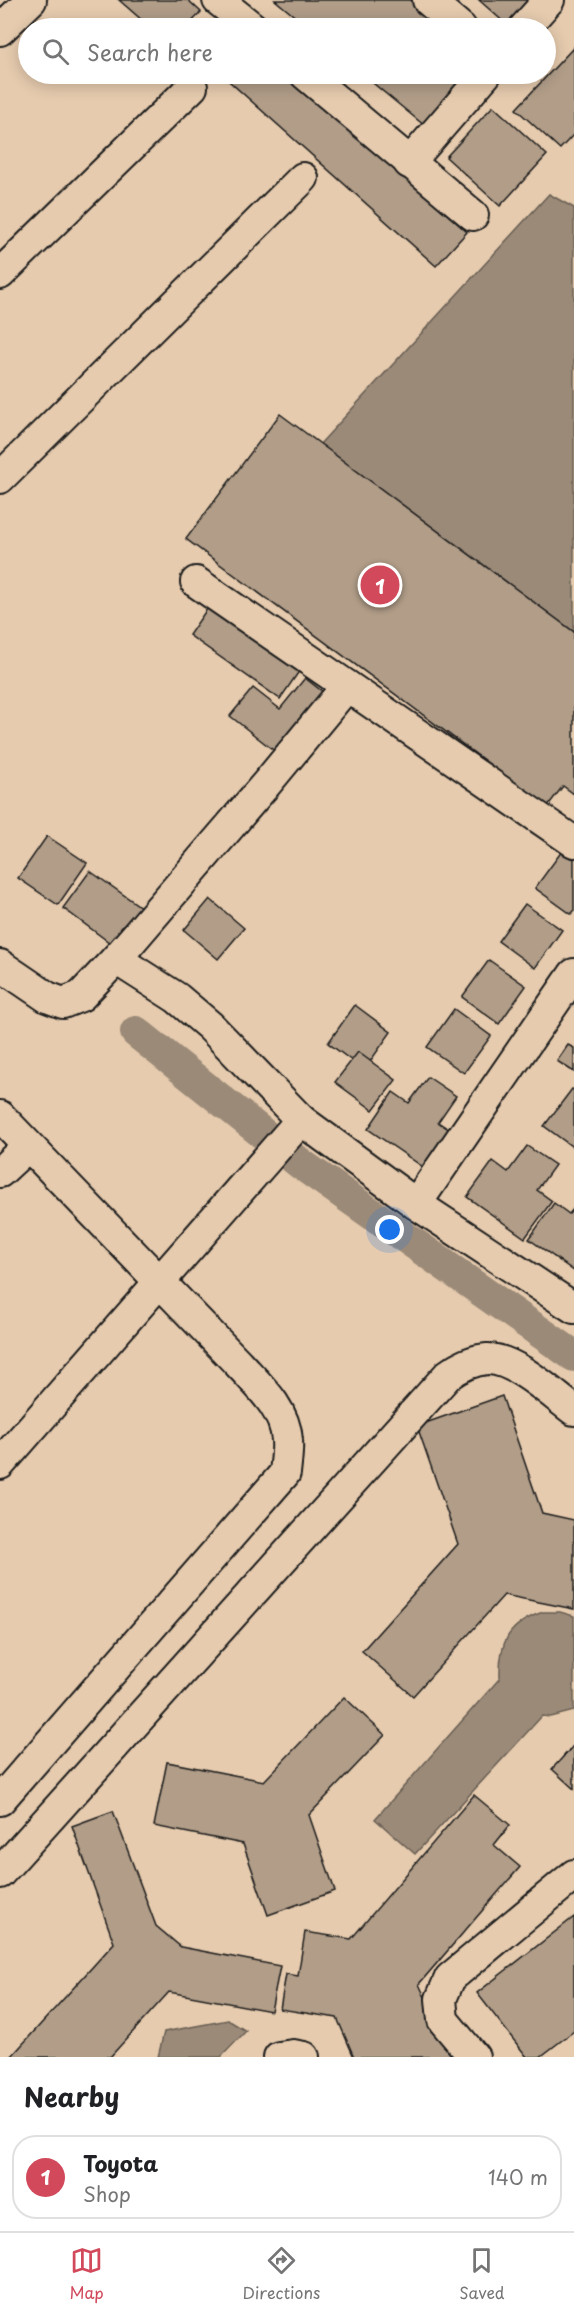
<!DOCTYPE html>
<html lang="en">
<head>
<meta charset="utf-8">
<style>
  :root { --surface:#fff; --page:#f6f6f6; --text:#202124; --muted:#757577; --line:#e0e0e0; --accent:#d1495b }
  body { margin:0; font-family:"Playpen Sans",sans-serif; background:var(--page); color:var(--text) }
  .you { position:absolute; left:390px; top:1230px; width:21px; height:21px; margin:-15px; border:4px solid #fff; border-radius:50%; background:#1a73e8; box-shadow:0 0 0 9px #1a73e833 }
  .badge { display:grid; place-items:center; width:39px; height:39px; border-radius:50%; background:var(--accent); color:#fff; font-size:20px; font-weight:700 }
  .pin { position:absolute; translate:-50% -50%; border:3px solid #fff; box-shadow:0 2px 6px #0006 }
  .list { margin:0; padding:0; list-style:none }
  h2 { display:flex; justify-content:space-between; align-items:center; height:78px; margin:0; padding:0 24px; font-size:26px }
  h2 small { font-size:20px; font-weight:400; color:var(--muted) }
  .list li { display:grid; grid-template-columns:39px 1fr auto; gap:18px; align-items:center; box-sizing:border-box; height:84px; margin:0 12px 12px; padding:0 12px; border:2px solid var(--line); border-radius:24px }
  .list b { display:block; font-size:22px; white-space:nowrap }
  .list p { margin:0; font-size:20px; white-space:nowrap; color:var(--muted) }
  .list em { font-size:20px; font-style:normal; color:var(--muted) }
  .icon { flex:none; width:33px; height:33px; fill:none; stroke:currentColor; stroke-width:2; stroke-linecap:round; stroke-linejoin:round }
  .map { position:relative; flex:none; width:574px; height:2057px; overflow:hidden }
  .search { position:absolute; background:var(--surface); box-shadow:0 3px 15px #0003; left:18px; right:18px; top:18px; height:66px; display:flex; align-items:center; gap:15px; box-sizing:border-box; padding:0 21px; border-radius:33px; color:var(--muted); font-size:22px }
  .sheet { height:174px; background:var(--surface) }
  nav { display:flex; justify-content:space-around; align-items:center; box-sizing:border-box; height:84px; border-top:2px solid var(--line); background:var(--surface); font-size:16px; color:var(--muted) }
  nav a { display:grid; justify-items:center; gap:3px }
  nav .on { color:var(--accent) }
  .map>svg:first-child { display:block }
</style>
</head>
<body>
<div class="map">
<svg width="574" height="2057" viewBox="0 0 574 2057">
  <rect width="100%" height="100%" fill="#e6cbae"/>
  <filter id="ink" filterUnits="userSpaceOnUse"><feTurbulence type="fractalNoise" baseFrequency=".0167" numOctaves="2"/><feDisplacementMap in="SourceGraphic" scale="12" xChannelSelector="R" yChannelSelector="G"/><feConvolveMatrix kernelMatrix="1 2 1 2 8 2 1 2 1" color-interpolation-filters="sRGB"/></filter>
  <g filter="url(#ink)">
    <g fill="#9b8a78" stroke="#685e53" stroke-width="1.5">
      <polygon points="549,194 574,208 574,632 320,444"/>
      <path d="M543,1612H560L574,1616V1711L551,1717L542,1716L415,1854L375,1819L500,1678C499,1642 508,1624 543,1612Z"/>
      <polygon points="228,2020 246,2031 221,2057 158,2057 164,2032"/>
    </g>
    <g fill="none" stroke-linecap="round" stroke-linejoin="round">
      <polyline stroke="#9b8a78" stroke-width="32" points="136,1032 301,1164 574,1356"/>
    </g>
    <g fill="#b19d88" stroke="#1c1c1c" stroke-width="1.5">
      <polygon points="119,0 188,0 201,12 186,28 151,28"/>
      <polygon points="275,0 410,0 443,28 309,28"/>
      <polygon points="479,0 529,0 507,25"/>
      <polygon points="574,47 574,134 560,149 516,109"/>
      <polygon points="221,74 290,74 467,232 436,266"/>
      <polygon points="362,74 470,74 425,126"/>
      <polygon points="493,106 547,155 500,206 446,157"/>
      <polygon points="280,414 574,632 574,794 563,786 547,807 186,539"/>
      <polygon points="209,606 300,670 280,699 189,635"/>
      <polygon points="305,678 328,696 281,756 230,716 253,688 280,709"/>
      <polygon points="47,836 87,863 58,905 18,878"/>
      <polygon points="562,851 574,859 574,911 571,914 535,888"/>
      <polygon points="90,871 145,910 117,948 63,908"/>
      <polygon points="210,899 244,928 218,959 184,930"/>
      <polygon points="525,904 562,930 535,968 498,941"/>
      <polygon points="489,960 526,986 499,1024 462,997"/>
      <polygon points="355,1005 391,1032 364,1070 328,1043"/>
      <polygon points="454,1009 491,1036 464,1073 427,1047"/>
      <polygon points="568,1045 574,1048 574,1072 557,1061"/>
      <polygon points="358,1052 396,1080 373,1110 335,1082"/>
      <polygon points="428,1077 456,1096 438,1122 453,1132 426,1169 368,1129 393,1092 409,1103"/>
      <polygon points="572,1089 574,1090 574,1148 544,1126"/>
      <polygon points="527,1146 555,1165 537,1190 552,1201 525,1238 467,1197 493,1161 508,1172"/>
      <polygon points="554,1203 569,1214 574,1208 574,1271 529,1239"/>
      <polygon points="502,1396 542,1513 574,1520 574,1609 504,1595 413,1696 362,1651 458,1544 417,1426"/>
      <polygon points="344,1697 385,1735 309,1815 335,1891 268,1915 243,1844 154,1826 167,1762 264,1781"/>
      <polygon points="574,1745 574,1789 552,1769"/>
      <polygon points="474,1795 510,1825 494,1845 520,1867 419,1984 452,2057 354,2057 337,2018 280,2009 286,1974 298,1976 305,1932 351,1939"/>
      <polygon points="113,1811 156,1926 181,1947 280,1966 271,2011 169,1992 110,2057 11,2057 114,1943 72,1826"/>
      <polygon points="574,1917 574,2031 540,2057 527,2057 477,1993"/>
    </g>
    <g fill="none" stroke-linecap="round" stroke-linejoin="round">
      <defs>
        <g id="minor">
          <polyline points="218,0 253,28"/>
          <polyline points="428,0 461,28"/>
          <polyline points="524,28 549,0"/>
          <polyline points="0,30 31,0"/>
          <polyline points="305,74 473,215"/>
          <polyline points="409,163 486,74"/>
          <polyline points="0,274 192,87"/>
          <polyline points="0,478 303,178"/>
          <polyline points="196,582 574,842"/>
          <polyline points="116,959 177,998 210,1026 301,1120 416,1204 574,1308"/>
          <polyline points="0,965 47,997 63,1003 81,996 116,959 267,783 347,686"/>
          <path d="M0,1116L238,1363C258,1385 285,1408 287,1440C288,1451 286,1462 285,1473L0,1800"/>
          <polyline points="0,1172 28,1146"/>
          <polyline points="416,1204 574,974"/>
          <polyline points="0,1464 301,1120"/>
          <path d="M0,1873L448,1375C459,1367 473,1360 487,1359C514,1358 552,1394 574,1410"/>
          <polyline points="279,2057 293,2055 304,2057"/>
          <polyline points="474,2057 443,2020 441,1999 450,1978 574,1875"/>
        </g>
      </defs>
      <use href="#minor" stroke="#1c1c1c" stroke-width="34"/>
      <use href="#minor" stroke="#e6cbae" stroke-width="30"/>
    </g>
  </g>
</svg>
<div class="you"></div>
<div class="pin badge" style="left:380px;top:585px">1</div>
<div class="search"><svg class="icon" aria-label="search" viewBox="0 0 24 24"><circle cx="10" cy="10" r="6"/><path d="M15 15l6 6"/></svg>Search here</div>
</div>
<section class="sheet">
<h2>Nearby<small></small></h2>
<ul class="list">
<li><span class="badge">1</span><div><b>Toyota</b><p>Shop</p></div><em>140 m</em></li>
</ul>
</section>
<nav>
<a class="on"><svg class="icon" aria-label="map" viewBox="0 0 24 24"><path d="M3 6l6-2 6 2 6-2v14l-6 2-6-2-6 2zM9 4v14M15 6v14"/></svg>Map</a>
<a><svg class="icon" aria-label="directions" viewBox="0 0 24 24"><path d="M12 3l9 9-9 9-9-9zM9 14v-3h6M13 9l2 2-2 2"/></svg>Directions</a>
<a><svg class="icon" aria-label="saved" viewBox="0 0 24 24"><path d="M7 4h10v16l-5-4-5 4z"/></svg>Saved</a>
</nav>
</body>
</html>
